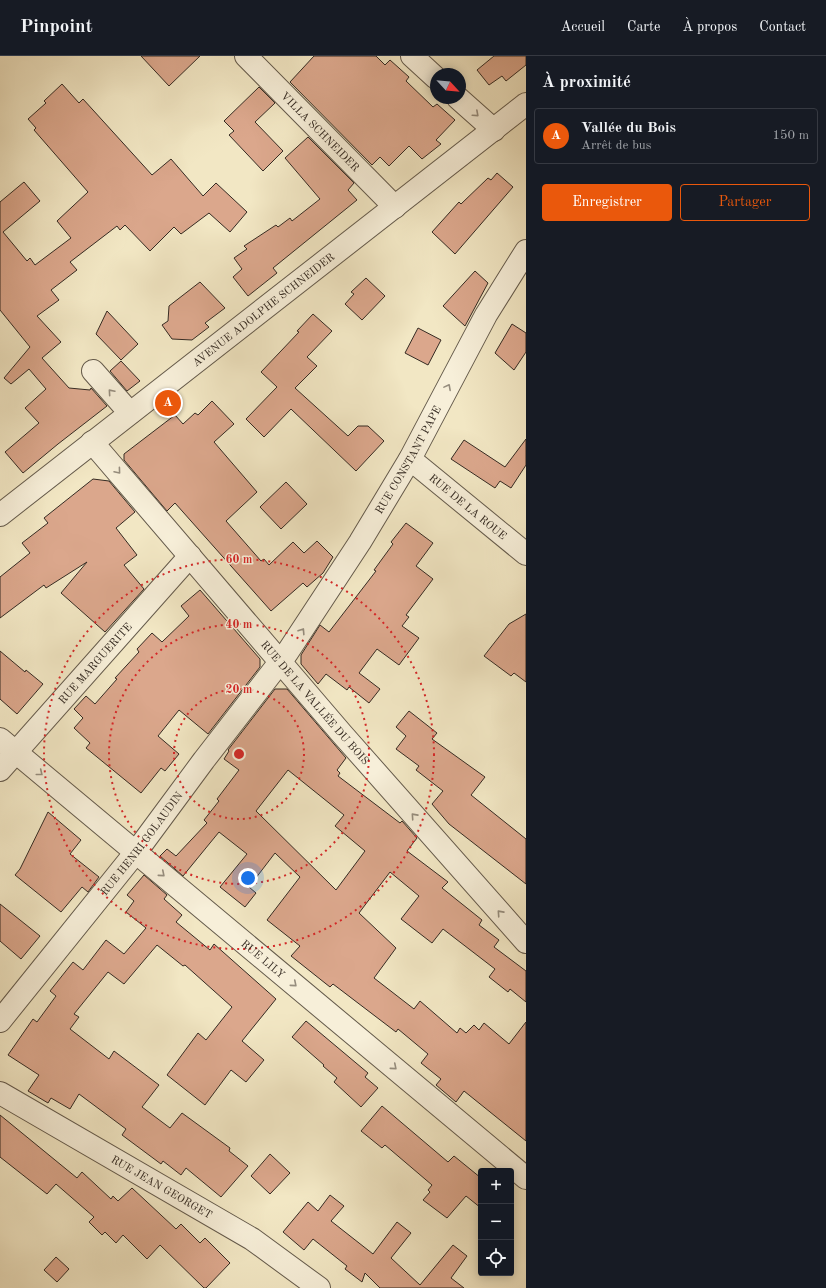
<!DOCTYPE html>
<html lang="fr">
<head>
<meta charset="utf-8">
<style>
  :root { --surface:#171b24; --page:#242831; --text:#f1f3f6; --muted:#9ea1a6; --line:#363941; --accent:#ea580c }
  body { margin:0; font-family:"Old Standard TT",serif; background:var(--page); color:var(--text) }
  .controls { position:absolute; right:12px; bottom:12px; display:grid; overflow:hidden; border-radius:4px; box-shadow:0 2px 10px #0003 }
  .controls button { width:36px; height:36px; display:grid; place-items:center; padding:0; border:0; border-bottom:1px solid var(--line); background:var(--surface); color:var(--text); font:20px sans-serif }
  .compass { position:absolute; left:430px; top:12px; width:36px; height:36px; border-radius:50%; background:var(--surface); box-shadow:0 2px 10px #0003; rotate:116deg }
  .you { position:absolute; left:248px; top:822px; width:14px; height:14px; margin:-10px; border:3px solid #fff; border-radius:50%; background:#1a73e8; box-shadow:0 0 0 6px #1a73e833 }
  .badge { display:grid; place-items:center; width:26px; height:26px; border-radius:50%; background:var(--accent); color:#fff; font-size:13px; font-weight:700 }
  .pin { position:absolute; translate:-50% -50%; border:2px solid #fff; box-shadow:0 1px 4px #0006 }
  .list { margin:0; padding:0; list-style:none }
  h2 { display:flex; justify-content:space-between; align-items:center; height:52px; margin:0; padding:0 16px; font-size:17px }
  h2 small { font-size:13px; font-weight:400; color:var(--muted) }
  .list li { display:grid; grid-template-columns:26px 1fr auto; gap:12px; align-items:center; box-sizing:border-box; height:56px; margin:0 8px 8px; padding:0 8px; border:1px solid var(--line); border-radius:4px }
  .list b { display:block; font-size:15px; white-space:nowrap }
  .list p { margin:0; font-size:13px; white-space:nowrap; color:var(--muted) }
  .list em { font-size:13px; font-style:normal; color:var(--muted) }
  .actions { display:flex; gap:8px; padding:12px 16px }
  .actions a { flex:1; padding:9px 0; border:1px solid var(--accent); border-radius:4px; text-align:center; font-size:14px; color:var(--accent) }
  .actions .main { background:var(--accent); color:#fff }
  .icon { flex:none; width:22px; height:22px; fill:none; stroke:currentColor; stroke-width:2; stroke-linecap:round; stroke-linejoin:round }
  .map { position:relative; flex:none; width:526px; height:1232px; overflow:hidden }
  header { display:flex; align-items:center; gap:24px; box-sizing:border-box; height:56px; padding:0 20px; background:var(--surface); border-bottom:1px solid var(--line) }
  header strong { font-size:19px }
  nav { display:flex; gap:22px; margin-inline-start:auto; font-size:14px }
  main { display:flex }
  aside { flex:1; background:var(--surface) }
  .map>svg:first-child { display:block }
</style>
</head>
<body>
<header>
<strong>Pinpoint</strong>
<nav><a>Accueil</a><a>Carte</a><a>À propos</a><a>Contact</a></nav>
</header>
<main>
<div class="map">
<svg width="526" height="1232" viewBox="0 0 526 1232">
  <rect width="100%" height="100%" fill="#f2e7c4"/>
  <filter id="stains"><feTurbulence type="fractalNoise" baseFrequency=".005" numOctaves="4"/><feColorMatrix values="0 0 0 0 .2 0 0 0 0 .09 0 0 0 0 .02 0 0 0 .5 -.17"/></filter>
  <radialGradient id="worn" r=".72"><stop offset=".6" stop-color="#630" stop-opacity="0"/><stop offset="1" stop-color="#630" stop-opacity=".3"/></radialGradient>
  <g fill="#dba78c" stroke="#352b23" fill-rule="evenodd">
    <polygon points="141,0 200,0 169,30"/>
    <polygon points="314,0 376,0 385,9 390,4 409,21 406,25 433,51 437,48 455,64 436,84 441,88 422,103 409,90 389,110 380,101 372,109 290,26"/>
    <polygon points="494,0 526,0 526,9 506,25 502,20 489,29 477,14"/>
    <polygon points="62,28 79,47 83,43 152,119 171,103 203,140 216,127 247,156 230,176 209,157 181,178 174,171 150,195 125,169 120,174 117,170 70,206 77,214 51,234 59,244 37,260 61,286 42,302 69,332 90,334 91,332 107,350 58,388 23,417 5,396 39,367 25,352 46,333 29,313 11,328 4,322 30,291 0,254 0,146 24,126 40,145 3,176 27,205 30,202 35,209 71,182 57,165 88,136 34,74 36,72 28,63 46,47 44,45"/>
    <polygon points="259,31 275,47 255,66 283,95 263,115 229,79 234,75 224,65"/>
    <polygon points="308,81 354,127 348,134 357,144 273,212 277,217 248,240 233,221 242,213 234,202 247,193 244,190 276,169 278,171 290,162 292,165 320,143 285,102"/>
    <polygon points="497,117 513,131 455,198 432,176 459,146 461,148 488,122 491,124"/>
    <polygon points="475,215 488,227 465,270 443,250"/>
    <polygon points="366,222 385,240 362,264 345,248 354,238 351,236"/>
    <polygon points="200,226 225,252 205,267 209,271 192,284 172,283 162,269 168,265 169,250"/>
    <polygon points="107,255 138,288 121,304 96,278"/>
    <polygon points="313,258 332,275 307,301 317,310 295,332 348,380 358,370 368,370 384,385 356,415 291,353 264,381 246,363 277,331 261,316 299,276 297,275"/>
    <polygon points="512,268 526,277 526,296 514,314 495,297"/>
    <polygon points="418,272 441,284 428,309 405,297"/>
    <polygon points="121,305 140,325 127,335 110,315"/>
    <polygon points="212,345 234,368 214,386 257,436 226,465 261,505 264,503 269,509 293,486 304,497 317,485 333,501 323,517 307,531 303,527 271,555 175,447 167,455 124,404 124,398 175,359 183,368 195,357 198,359"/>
    <polygon points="526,383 526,409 511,432 500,425 495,432 451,403 464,384 505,411"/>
    <polygon points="93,423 109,425 135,456 116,472 137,499 124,509 144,533 105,576 61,537 87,506 46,532 44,529 0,562 0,521 30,497 22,487 48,467 44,462"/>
    <polygon points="286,426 307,448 281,473 260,451"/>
    <polygon points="406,467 433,487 416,510 433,523 406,559 409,561 402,570 419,582 399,609 377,593 359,617 380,633 369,647 349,631 347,634 326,618 318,628 301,608 301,599 320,569 329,576 376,515 374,514 393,488 391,486"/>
    <polygon points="200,534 260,603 260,611 208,678 179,654 158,680 179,698 165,715 161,712 141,737 86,692 90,687 74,672 83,662 74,653 86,640 95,648 117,623 115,622 139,596 137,593 152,577 162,586 189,560 181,550"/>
    <polygon points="526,558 526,626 514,617 511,620 484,600 509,568"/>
    <polygon points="0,595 25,616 26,614 43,628 17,658 0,643"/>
    <path d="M275,633H287L346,702L337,714L340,717L338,720L400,767L402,765L417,782L407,795L448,826L442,832L482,864L479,869L499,884L494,891L526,915V946L510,933L508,936L489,921L495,913L443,873L432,887L401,863L419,840L390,816L359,857L396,892L374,922L414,953L420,945L457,977L460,972L466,977L474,969L479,974L484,967L509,988L526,966V1085L464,1035L456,1046L436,1029L441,1023L421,1007L428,998L398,973L396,976L333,928L330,931L291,900L300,890L267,864L300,821L275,797L249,831L256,837L245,851L220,831L247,798L219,776L183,820L160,800L167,793L176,800L207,767L204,764L219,745L217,743L239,714L224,703L229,695L228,694ZM288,714L344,759L335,770L365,795L336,834L256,755Z"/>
    <polygon points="409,655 437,677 432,683 485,721 471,739 526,783 526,828 449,768 432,748 443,735 416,714 419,710 396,693 406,680 396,671"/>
    <polygon points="48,756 81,784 70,798 99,821 88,836 82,831 61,856 15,819 20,813"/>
    <polygon points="144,819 167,839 164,843 182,859 176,866 210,894 214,888 276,943 242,985 264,1004 246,1026 231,1014 205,1049 167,1019 198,977 206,984 232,951 185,909 183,910 157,889 124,928 108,916 74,958 79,961 70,973 109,1003 114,995 159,1029 142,1051 170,1072 182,1057 230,1092 229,1095 248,1110 221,1141 186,1112 181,1119 163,1105 161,1108 122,1079 126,1073 79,1038 70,1053 51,1042 48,1047 28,1035 39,1019 8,999 33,963 37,966 56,940 50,935 73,906 83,914 106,884 124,898 146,872 126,856 134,845 127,839"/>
    <polygon points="0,848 40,880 21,903 0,885"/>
    <polygon points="306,965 368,1017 365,1021 378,1032 361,1051 334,1026 337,1022 323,1010 324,1009 292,981"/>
    <polygon points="382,1050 448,1106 454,1100 481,1122 481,1152 466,1140 447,1162 423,1144 430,1136 428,1134 432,1129 385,1089 382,1092 361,1075"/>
    <polygon points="0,1059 77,1122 82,1116 111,1143 113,1140 118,1145 132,1132 176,1173 181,1168 200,1187 205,1182 230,1207 206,1232 204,1232 160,1189 147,1203 123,1179 116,1187 105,1176 102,1179 89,1166 94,1161 56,1128 47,1138 0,1101"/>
    <polygon points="270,1098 290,1117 270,1138 251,1120"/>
    <polygon points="330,1139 344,1150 331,1165 373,1198 397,1166 411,1177 391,1202 420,1229 453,1189 467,1200 451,1222 464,1232 380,1232 365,1217 362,1226 345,1213 347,1210 313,1183 304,1194 283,1176 308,1146 318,1155"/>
    <polygon points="56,1201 69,1213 57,1226 44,1214"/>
  </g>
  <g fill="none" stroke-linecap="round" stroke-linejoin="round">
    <defs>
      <g id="minor">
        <path id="s1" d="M246,0L395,151"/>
        <polyline points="412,0 436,22"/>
        <polyline points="458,42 494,74"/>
        <polyline points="93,315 130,357"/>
        <path id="s2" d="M92,386L342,678L526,886"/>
        <path id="s3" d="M410,403L526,498"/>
        <path id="s4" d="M0,683L526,1122"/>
        <path id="s5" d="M0,714L190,500"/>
        <path id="s6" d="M0,965L136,796L204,704L287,597L360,486L410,403L486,259L526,195"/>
        <path id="s7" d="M0,1037L252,1183L319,1232"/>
      </g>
      <g id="tertiary">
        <path id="s8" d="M0,459L526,48"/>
      </g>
    </defs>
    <use href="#minor" stroke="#645a4b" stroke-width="24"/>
    <use href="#tertiary" stroke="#645a4b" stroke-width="24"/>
    <use href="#minor" stroke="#f7efd9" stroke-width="22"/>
    <use href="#tertiary" stroke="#f7efd9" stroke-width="22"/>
  </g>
  <defs><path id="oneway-chevron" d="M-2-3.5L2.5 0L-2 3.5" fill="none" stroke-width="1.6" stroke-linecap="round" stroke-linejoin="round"/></defs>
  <g stroke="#968d7e">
    <use href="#oneway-chevron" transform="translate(476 58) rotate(42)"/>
    <use href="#oneway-chevron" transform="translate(448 331) rotate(-62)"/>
    <use href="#oneway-chevron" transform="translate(111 336) rotate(-131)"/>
    <use href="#oneway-chevron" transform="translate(118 415) rotate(50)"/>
    <use href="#oneway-chevron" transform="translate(302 575) rotate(-57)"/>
    <use href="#oneway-chevron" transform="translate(40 717) rotate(39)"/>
    <use href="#oneway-chevron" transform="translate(414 760) rotate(-132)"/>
    <use href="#oneway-chevron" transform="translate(162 818) rotate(40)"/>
    <use href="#oneway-chevron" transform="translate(500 857) rotate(-132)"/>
    <use href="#oneway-chevron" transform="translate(294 928) rotate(40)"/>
    <use href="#oneway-chevron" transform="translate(394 1011) rotate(40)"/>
  </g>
  <g fill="none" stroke="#d62828" stroke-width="2" stroke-dasharray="2 4">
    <circle cx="239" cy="698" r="65"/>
    <circle cx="239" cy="698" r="130"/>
    <circle cx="239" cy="698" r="195"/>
  </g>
  <g text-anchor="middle" stroke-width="3" stroke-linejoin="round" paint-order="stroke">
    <g font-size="11" fill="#352b23" stroke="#f7efd9">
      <text dy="4" stroke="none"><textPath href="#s1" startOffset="106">VILLA SCHNEIDER</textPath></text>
      <text dy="4" stroke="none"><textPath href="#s8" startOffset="334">AVENUE ADOLPHE SCHNEIDER</textPath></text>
      <text dy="4" stroke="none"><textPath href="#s6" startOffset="695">RUE CONSTANT PAPE</textPath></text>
      <text dy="4" stroke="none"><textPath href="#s3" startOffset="75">RUE DE LA ROUE</textPath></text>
      <text dy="4" stroke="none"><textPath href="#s5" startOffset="143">RUE MARGUERITE</textPath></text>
      <text dy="4" stroke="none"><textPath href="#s2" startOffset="343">RUE DE LA VALLÉE DU BOIS</textPath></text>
      <text dy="4" stroke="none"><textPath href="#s6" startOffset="227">RUE HENRI GOLAUDIN</textPath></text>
      <text dy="4" stroke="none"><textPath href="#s4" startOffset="343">RUE LILY</textPath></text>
      <text dy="4" stroke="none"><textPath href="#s7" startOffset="187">RUE JEAN GEORGET</textPath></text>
    </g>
  </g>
  <circle cx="239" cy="698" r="6" fill="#d62828" stroke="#f7efd9" stroke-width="2"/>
  <g font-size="12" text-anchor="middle" font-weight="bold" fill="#d62828" stroke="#f7efd9" stroke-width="3" stroke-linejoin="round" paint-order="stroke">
    <text x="239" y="507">60 m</text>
    <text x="239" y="572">40 m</text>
    <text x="239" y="637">20 m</text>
  </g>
  <rect width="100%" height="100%" filter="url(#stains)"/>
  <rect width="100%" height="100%" fill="url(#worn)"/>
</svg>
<div class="controls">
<button>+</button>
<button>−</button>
<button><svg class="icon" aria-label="locate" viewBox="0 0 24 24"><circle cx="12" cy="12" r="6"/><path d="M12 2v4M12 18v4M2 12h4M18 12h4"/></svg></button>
</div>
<svg class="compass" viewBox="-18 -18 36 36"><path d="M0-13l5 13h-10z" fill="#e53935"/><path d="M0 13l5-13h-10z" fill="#9ea1a6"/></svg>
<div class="you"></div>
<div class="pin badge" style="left:168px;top:347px">A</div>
</div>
<aside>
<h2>À proximité<small></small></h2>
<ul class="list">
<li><span class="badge">A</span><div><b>Vallée du Bois</b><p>Arrêt de bus</p></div><em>150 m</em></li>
</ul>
<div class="actions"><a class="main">Enregistrer</a><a>Partager</a></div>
</aside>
</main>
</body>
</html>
